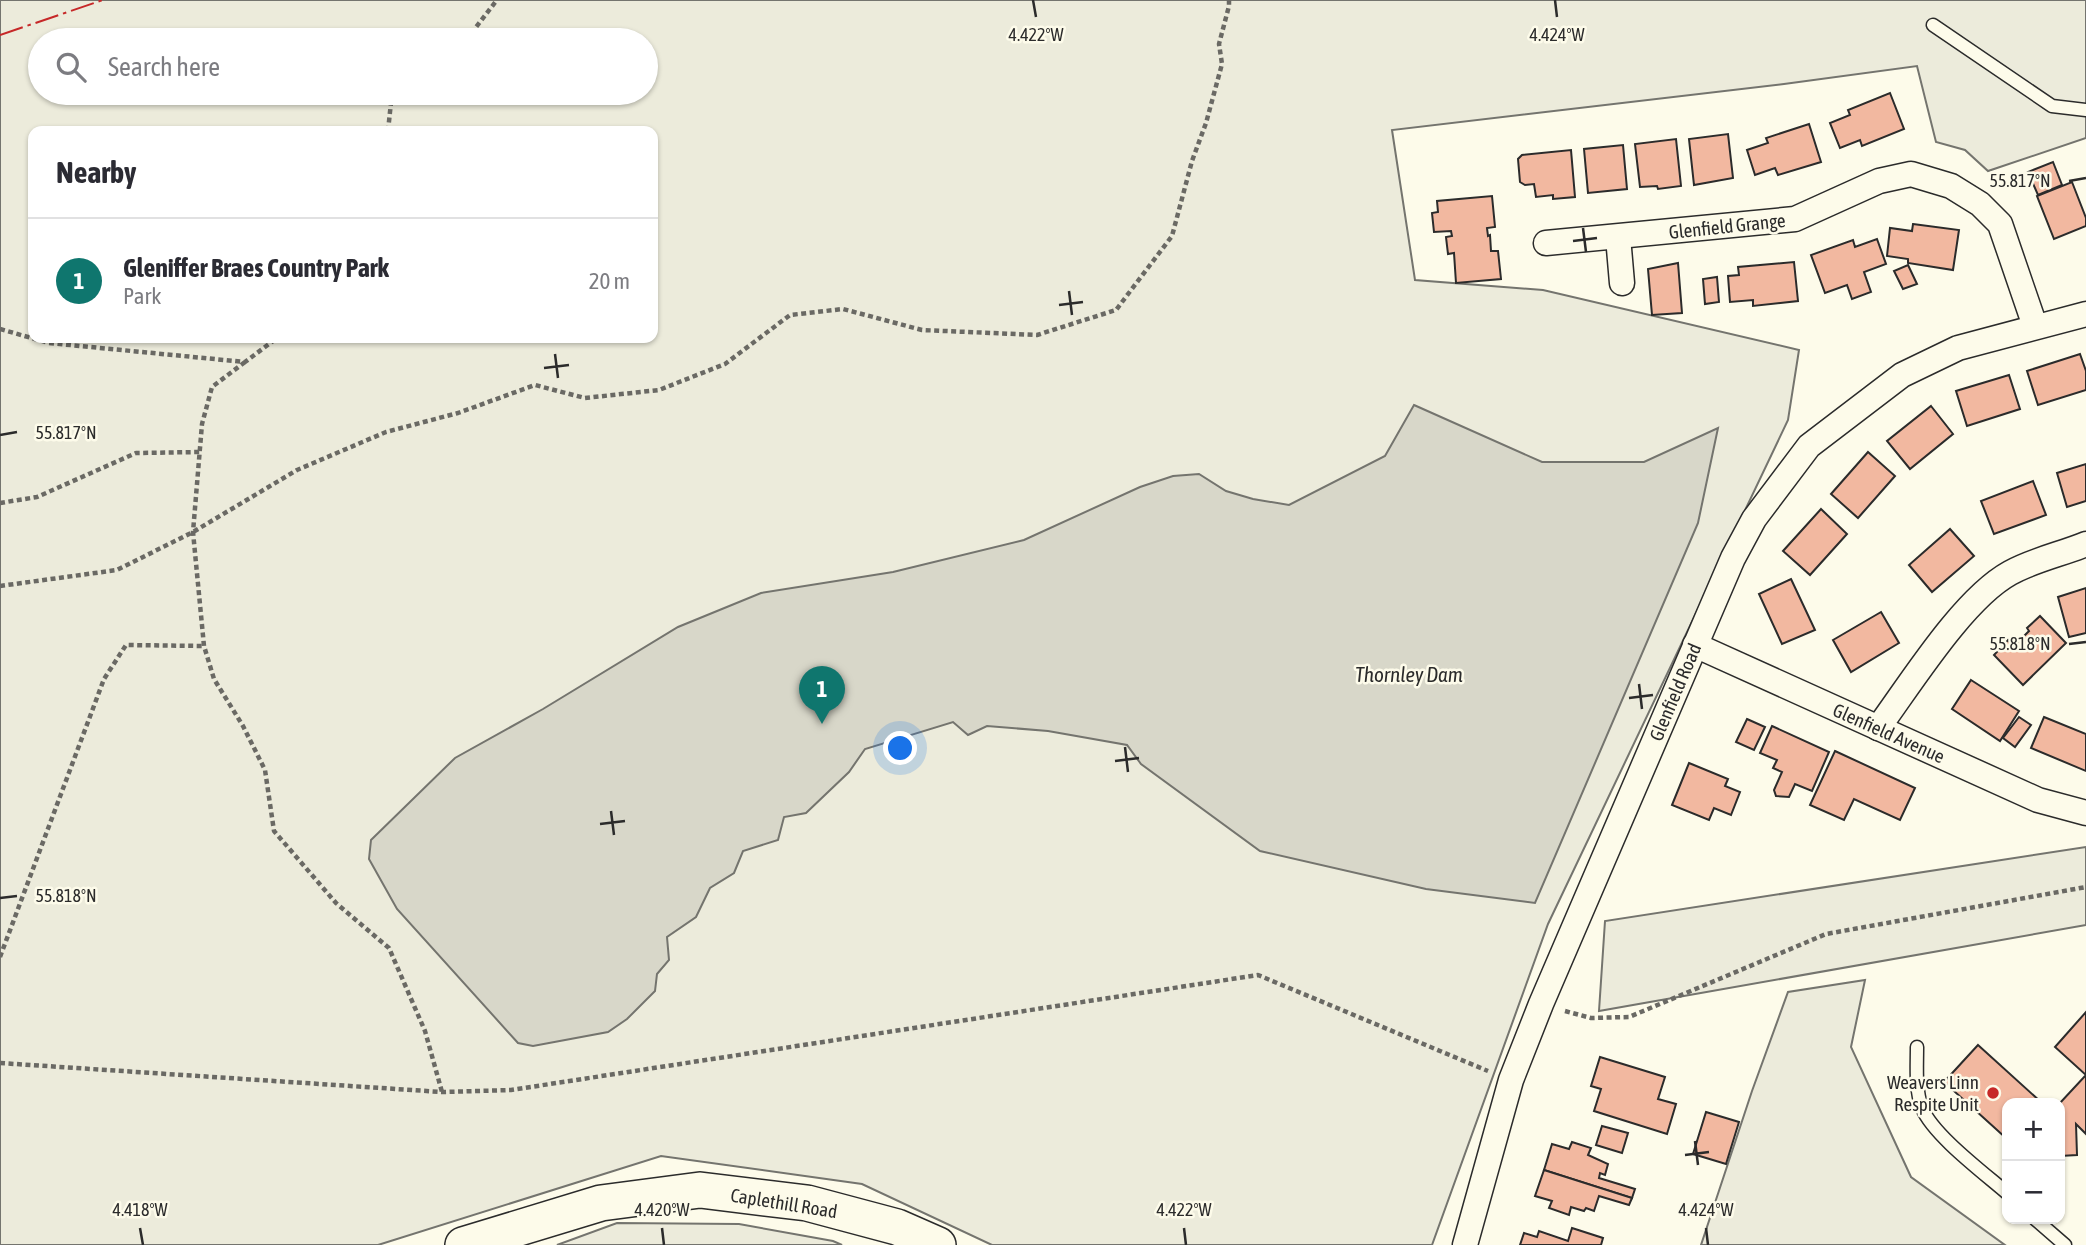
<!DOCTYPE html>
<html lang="en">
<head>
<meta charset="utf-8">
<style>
  :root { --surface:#fff; --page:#f7f7f7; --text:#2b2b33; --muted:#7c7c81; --line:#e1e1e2; --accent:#0f766e }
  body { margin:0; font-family:"Asap Condensed",sans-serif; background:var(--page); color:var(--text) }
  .controls { position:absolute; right:21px; bottom:21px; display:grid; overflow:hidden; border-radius:14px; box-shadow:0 2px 5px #0004 }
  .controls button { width:63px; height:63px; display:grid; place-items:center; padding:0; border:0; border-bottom:2px solid var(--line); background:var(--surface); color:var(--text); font:35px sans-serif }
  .you { position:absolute; left:901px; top:749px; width:24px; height:24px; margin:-18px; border:5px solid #fff; border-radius:50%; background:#1a73e8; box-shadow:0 0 0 10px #1a73e833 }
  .badge { display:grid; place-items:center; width:46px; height:46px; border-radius:50%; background:var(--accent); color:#fff; font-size:23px; font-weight:700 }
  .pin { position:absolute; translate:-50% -58px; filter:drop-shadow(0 2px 4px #0008) }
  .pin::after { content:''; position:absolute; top:37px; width:24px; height:21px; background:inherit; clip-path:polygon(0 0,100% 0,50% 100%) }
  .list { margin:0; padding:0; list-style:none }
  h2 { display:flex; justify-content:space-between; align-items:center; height:91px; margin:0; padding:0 28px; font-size:30px }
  h2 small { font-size:23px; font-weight:400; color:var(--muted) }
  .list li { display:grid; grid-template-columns:46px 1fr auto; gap:21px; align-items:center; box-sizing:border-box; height:126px; padding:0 28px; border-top:2px solid var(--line) }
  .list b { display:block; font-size:26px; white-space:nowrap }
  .list p { margin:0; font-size:23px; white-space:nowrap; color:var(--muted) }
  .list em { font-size:23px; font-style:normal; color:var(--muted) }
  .icon { flex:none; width:38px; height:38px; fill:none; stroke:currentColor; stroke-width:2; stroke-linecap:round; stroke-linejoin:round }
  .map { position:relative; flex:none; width:2086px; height:1245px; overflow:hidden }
  .search { position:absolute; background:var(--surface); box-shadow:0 2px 5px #0004; left:28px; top:28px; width:630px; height:77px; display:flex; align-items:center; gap:18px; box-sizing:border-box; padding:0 24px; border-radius:38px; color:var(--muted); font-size:26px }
  .panel { position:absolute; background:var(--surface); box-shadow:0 2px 5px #0004; left:28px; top:126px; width:630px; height:217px; border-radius:14px }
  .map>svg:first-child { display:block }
</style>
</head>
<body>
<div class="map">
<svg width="2086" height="1245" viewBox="0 0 2086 1245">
  <rect width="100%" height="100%" fill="#fdfbea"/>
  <g fill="#ecebdb" stroke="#74746e" stroke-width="2" fill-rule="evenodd">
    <path d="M0,0H2086V138L1988,171L1965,150L1936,142L1917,66L1784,84L1392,130L1415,280L1543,290L1799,350L1788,420L1548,924L1432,1245H992L862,1184L661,1156L378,1245H0ZM40,40H646V93H40ZM33,131H653V338H33Z"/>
    <polygon points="2086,847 2086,925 1599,1011 1605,921"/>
    <polygon points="1865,980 1851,1047 1911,1177 2005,1245 1701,1245 1752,1091 1788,992"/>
    <polygon points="617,1223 739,1224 833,1241 842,1245 557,1245"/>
  </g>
  <polygon fill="#d8d7c9" stroke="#74746e" stroke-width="2" points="1414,405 1542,462 1644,462 1718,428 1698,523 1535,903 1426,889 1260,851 1141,764 1127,745 1048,731 987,726 968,735 953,722 865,749 849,772 806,813 784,817 778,840 743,851 734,873 710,888 696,917 667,937 669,960 657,974 655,991 627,1019 608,1032 533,1046 518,1043 397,909 369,859 371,840 455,758 543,709 678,627 761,593 893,572 1024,540 1140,487 1173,476 1199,474 1226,491 1253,499 1289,505 1385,456"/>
  <g fill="#f2b8a0" stroke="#2b2b2b" stroke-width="2">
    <polygon points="1890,93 1904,129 1862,146 1860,140 1840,148 1830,123 1850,115 1848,110"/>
    <polygon points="1809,124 1821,162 1778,175 1775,168 1755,175 1747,150 1768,143 1766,138"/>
    <polygon points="1728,134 1733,178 1694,185 1689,139"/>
    <polygon points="1676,139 1681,186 1658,189 1657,186 1640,187 1635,144"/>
    <polygon points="1623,145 1627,189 1588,193 1584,149"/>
    <polygon points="1571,150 1575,197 1553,199 1553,195 1536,197 1534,184 1525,185 1520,182 1518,159 1522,155"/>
    <polygon points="2053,162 2062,185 2038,195 2028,172"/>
    <polygon points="2072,182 2086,218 2086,226 2054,239 2037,196"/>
    <polygon points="1492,196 1495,227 1487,228 1488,236 1490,235 1491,251 1498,251 1501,279 1456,283 1454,253 1448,254 1446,237 1452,236 1451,231 1434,232 1432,213 1438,212 1437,201"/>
    <polygon points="1913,224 1959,230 1953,270 1908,263 1908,259 1887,256 1890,228 1912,231"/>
    <polygon points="1877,239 1886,264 1864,272 1871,292 1852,299 1847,285 1825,293 1811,255 1853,240 1855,247"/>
    <polygon points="1794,262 1798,301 1753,306 1753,300 1730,302 1728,276 1739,275 1738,267"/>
    <polygon points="1678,263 1682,313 1652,315 1648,269"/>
    <polygon points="1908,265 1917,284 1903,289 1894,271"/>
    <polygon points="1717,277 1719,302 1705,304 1703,279"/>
    <polygon points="2080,354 2086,371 2086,390 2038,405 2027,371"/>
    <polygon points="2009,375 2020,409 1967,426 1956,391"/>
    <polygon points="1931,406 1953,434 1910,469 1887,441"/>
    <polygon points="1868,452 1895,476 1858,518 1831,494"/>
    <polygon points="2086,464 2086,501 2067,507 2057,473"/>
    <polygon points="2033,481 2046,515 1994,534 1981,501"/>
    <polygon points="1821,509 1847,534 1810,575 1783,551"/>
    <polygon points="1950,529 1974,556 1932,592 1909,565"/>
    <polygon points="1791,579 1815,630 1782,644 1759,594"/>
    <polygon points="2086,588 2086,633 2069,637 2058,597"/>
    <polygon points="1881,612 1899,643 1851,672 1833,640"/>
    <polygon points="2040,616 2066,643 2023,685 1994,655 2008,640 2014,646 2029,631 2027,628"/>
    <polygon points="1971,680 2019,711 2000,741 1952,709"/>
    <polygon points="2019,717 2031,725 2015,747 2003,738"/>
    <polygon points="2044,717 2086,734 2086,771 2031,748"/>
    <polygon points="1747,719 1765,727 1754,750 1736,742"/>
    <polygon points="1772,726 1829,752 1812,791 1795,784 1789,797 1776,796 1774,790 1782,772 1773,768 1777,760 1760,753"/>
    <polygon points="1835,751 1915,788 1900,820 1854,799 1844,820 1810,805"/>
    <polygon points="1689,763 1728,779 1725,786 1740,792 1731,815 1714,808 1709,820 1672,805"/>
    <polygon points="2086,1012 2086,1134 2076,1124 2077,1155 2060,1156 2060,1103 2044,1103 2060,1103 2086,1075 2055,1047"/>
    <polygon points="1978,1045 2042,1103 2007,1103 2007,1139 1944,1082"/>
    <polygon points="1600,1057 1665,1077 1658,1099 1676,1104 1667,1134 1594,1111 1601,1089 1591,1086"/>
    <polygon points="1706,1112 1739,1122 1726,1164 1693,1154"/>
    <polygon points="1602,1126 1628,1133 1622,1153 1596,1145"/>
    <polygon points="1572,1142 1591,1148 1588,1155 1608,1164 1605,1175 1600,1173 1599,1178 1635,1189 1632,1198 1544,1170 1552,1144 1569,1149"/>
    <polygon points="1544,1170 1632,1198 1629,1205 1599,1196 1594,1211 1586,1208 1584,1211 1571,1207 1569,1215 1549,1208 1552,1201 1535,1196"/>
    <polygon points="1572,1228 1603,1238 1601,1245 1520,1245 1524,1233 1537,1237 1539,1231 1568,1241"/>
  </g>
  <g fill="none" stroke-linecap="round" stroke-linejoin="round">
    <defs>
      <g id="lane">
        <polyline points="1933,25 2052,106 2086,110"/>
        <path d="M1917,1047C1917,1067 1915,1089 1922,1108C1933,1135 1984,1173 2007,1193"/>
        <polyline points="2035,1219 2065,1245"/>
      </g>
      <g id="street">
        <polyline points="1618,237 1622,283"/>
        <polyline points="1546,243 1795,219 1879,181 1911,174 1951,186 1980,204 2000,224 2035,326"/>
        <polyline points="1695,645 2038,800 2086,813"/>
        <path d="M1878,728C1911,683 1963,599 2010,573C2033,560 2062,554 2086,544"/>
        <polyline points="1465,1245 1511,1080 1541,1004 1733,558 1754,519 1809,446 1902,375 1958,348 2086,314"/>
      </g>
      <polyline id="secondary" points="463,1245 601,1203 700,1190 807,1203 897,1227 938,1245"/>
    </defs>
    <use href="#lane" stroke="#2b2b2b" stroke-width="15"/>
    <use href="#street" stroke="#2b2b2b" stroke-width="27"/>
    <use href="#secondary" stroke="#2b2b2b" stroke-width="38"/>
    <g stroke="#6a6964" stroke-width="4.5" stroke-dasharray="5 3.5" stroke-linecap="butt">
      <polyline points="466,40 497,0"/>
      <polyline points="388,131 392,93"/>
      <polyline points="0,329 49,343 245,362 277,338"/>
      <polyline points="245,362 212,387 202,424 193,532 204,646 214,679 243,726 265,770 274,831 336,903 389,948 425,1031 442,1092"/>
      <polyline points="0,503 37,497 136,453 201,452"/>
      <polyline points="0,586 117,570 193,532 297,470 386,432 458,413 535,385 585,398 659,390 725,364 790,315 843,309 922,330 1037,335 1116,310 1172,236 1192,161 1206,123 1222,64 1219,44 1229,6 1229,0"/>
      <polyline points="0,957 104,679 126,645 204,646"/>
      <polyline points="1565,1011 1591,1018 1629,1017 1826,934 2086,887"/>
      <polyline points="0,1063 442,1092 511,1090 1258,975 1488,1071"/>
    </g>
    <use href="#lane" stroke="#fdfbea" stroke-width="12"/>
    <use href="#street" stroke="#fdfbea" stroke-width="24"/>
    <use href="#secondary" stroke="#fdfbea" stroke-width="35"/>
    <polyline stroke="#c62828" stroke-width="2" stroke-dasharray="24 5 3.5 5" stroke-linecap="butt" points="0,35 103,0"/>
  </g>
  <path fill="none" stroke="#2b2b2b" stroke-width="2.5" d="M1033,0L1036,17M1555,0L1557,17M2069,181L2086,178M1583,228L1586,252M1573,241L1597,238M1069,291L1072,315M1059,305L1083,302M555,354L558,378M544,368L569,365M0,435L17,432M2069,644L2086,642M1639,684L1642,709M1629,698L1653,695M1125,747L1128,772M1115,761L1139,758M611,811L614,835M600,824L625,821M0,898L17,896M1695,1141L1698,1165M1685,1155L1709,1152M140,1228L143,1245M662,1228L664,1245M1184,1228L1186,1245M1706,1228L1708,1245"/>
  <circle fill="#c62828" stroke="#fdfbea" stroke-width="2.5" cx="1993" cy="1093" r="7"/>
  <g text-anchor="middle" stroke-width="5" stroke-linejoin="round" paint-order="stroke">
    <g font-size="19" fill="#2b2b2b" stroke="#fdfbea">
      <text transform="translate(1727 226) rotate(-6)" y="7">Glenfield Grange</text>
      <text transform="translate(1675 692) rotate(-67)" y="7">Glenfield Road</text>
      <text transform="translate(1889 733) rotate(24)" y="7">Glenfield Avenue</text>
      <text transform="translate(784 1203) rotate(9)" y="7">Caplethill Road</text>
    </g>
    <g font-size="19" fill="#2b2b2b" stroke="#fdfbea" text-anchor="end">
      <text x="1979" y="1089">Weavers Linn<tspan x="1979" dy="22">Respite Unit</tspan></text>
    </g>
    <g font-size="21" font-style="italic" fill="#2b2b2b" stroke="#fdfbea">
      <text x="1409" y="682">Thornley Dam</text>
    </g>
  </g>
  <g font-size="18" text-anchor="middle" fill="#2b2b2b" stroke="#fdfbea" stroke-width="5" stroke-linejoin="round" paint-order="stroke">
    <text x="1036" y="41">4.422°W</text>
    <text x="1557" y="41">4.424°W</text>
    <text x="2020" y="187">55.817°N</text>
    <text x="66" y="439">55.817°N</text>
    <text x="2020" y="650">55.818°N</text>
    <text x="66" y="902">55.818°N</text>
    <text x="140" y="1216">4.418°W</text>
    <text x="662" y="1216">4.420°W</text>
    <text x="1184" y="1216">4.422°W</text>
    <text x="1706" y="1216">4.424°W</text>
  </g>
</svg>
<div class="controls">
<button>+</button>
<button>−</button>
</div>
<div class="you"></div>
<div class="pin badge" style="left:822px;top:724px">1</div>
<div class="search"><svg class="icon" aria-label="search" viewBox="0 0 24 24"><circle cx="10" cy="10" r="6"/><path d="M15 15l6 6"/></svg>Search here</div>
<section class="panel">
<h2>Nearby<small></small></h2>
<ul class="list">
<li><span class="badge">1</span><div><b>Gleniffer Braes Country Park</b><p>Park</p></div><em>20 m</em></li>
</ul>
</section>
</div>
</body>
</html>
